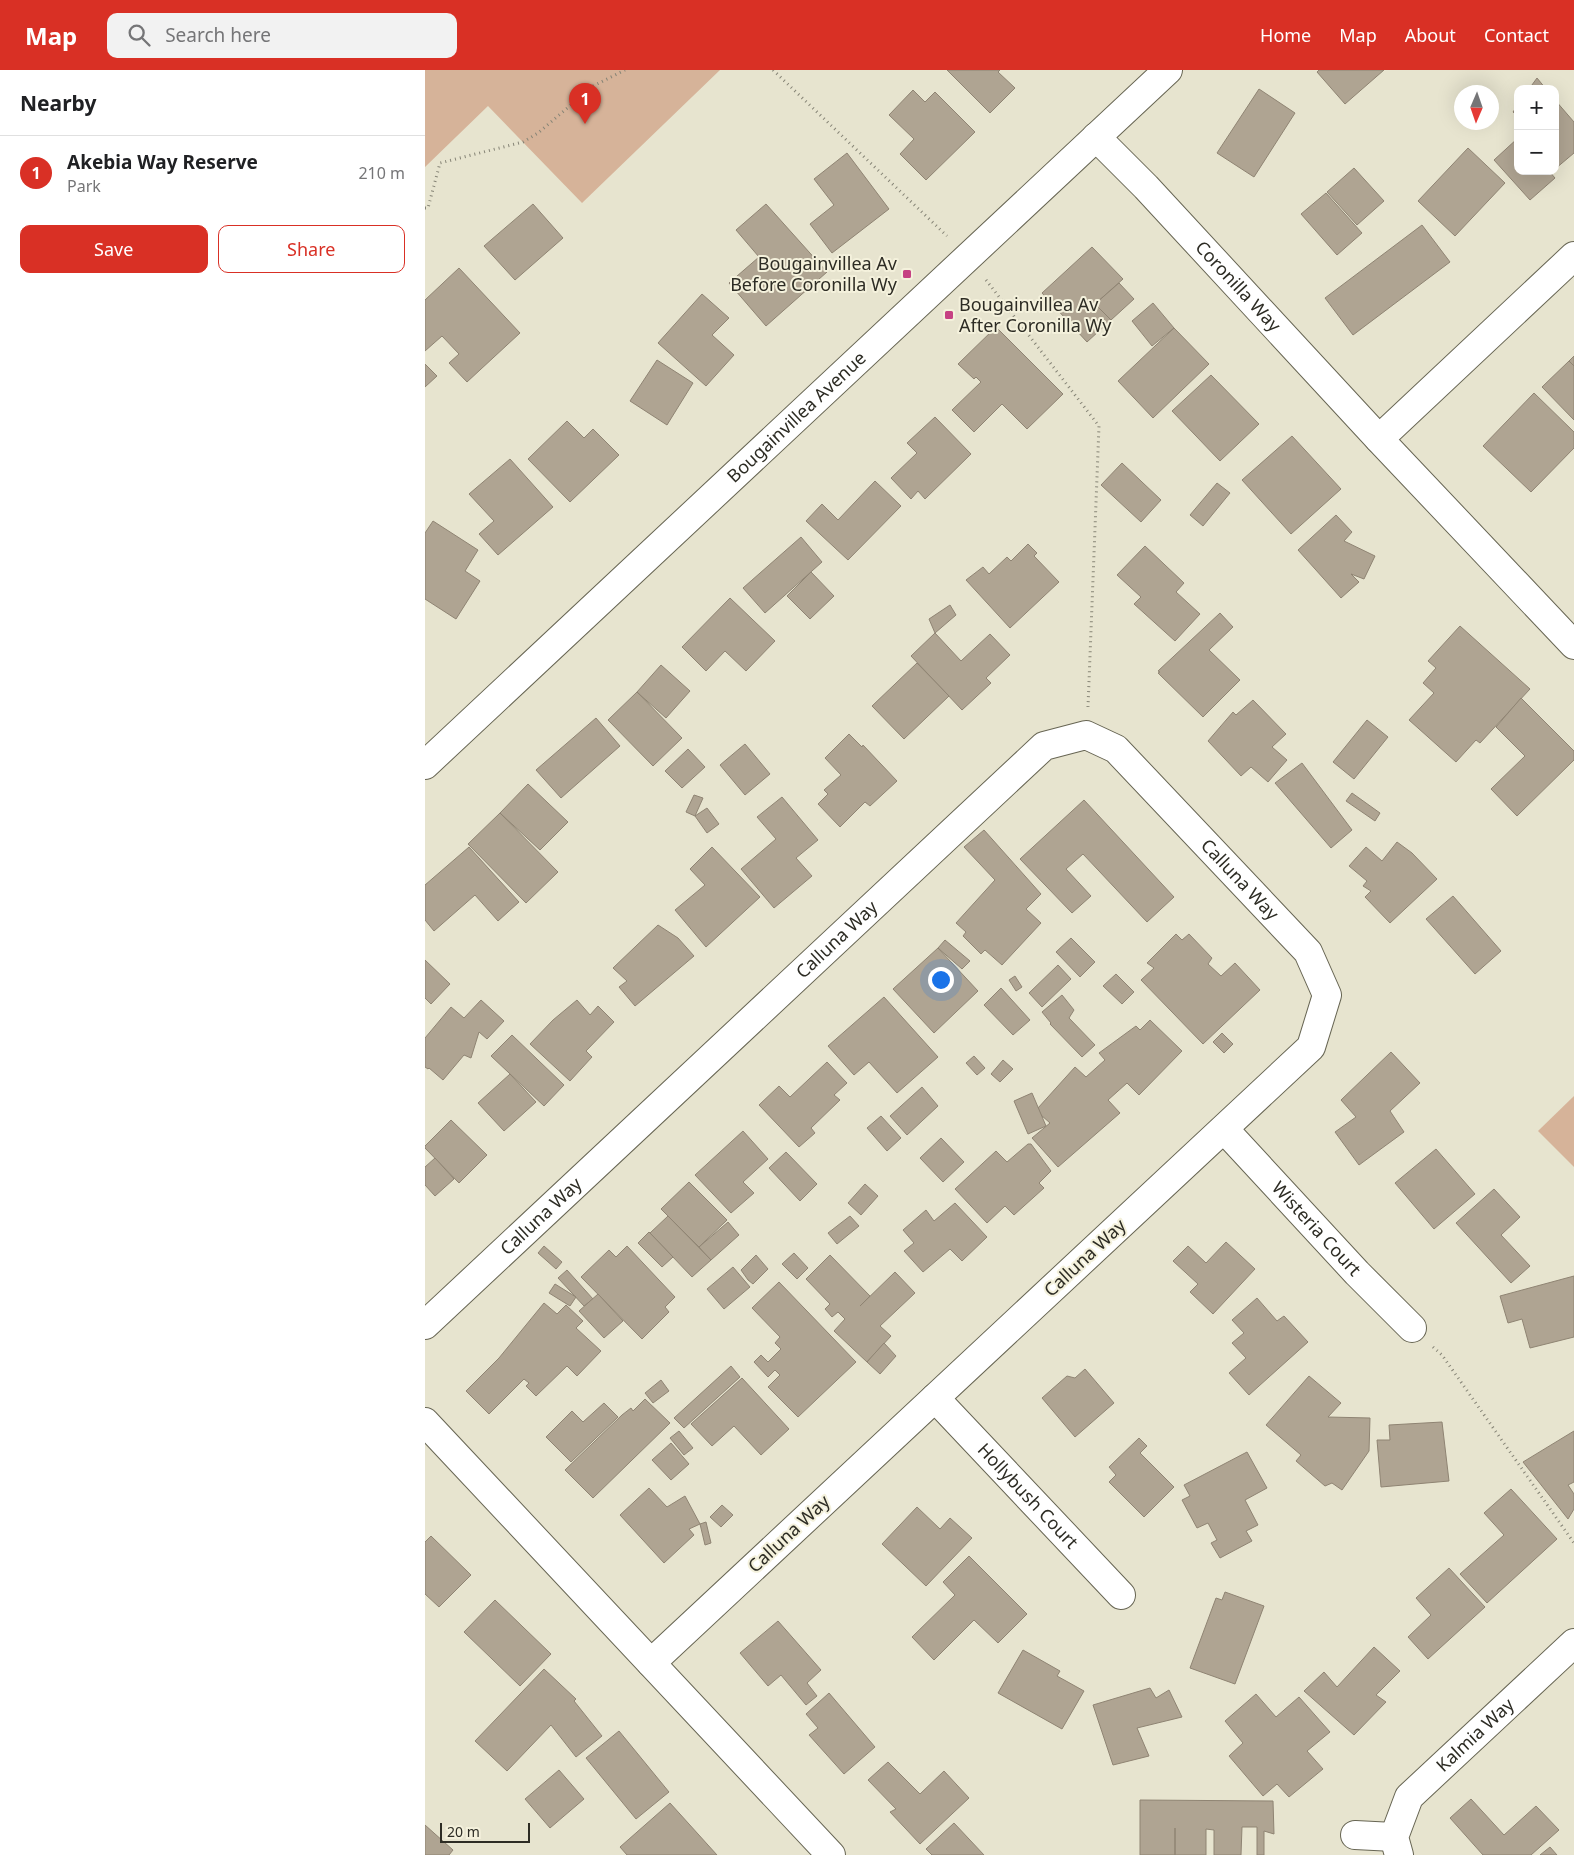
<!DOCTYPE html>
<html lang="en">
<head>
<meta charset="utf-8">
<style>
  :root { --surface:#fff; --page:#f2f2f2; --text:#202124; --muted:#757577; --line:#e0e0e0; --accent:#d93025 }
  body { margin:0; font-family:"Noto Sans",sans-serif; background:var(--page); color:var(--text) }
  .controls { position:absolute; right:15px; top:15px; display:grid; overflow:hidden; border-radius:10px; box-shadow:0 5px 20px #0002 }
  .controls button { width:45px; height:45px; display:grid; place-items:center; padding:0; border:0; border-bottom:1px solid var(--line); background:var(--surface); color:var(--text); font:25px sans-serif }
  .compass { position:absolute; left:1029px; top:15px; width:45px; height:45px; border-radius:50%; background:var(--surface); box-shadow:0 5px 20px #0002; rotate:182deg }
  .scale { position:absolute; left:15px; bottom:12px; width:90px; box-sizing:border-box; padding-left:5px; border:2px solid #2d2c24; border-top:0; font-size:14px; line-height:18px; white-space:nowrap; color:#2d2c24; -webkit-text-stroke:4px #f4f1dc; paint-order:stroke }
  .you { position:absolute; left:515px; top:909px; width:18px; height:18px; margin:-12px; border:4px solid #fff; border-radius:50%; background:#1a73e8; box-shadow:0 0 0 8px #1a73e833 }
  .badge { display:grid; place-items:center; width:32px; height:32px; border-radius:50%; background:var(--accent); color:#fff; font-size:16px; font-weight:700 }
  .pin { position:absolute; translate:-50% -41px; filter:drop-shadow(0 1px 2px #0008) }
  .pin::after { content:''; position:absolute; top:26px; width:18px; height:15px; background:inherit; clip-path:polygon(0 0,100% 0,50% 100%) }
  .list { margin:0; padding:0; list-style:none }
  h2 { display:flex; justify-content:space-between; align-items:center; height:65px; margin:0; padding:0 20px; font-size:21px }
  h2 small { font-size:16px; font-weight:400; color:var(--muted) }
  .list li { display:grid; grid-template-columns:32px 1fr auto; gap:15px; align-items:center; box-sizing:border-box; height:75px; padding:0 20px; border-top:1px solid var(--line) }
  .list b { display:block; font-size:19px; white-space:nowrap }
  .list p { margin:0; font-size:16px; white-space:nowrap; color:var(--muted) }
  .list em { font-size:16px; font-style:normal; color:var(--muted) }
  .actions { display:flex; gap:10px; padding:15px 20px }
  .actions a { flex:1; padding:11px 0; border:1px solid var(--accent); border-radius:10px; text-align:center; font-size:18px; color:var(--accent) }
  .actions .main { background:var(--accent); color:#fff }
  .icon { flex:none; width:28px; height:28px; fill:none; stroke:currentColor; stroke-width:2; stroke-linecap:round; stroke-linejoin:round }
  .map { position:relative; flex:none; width:1149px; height:1785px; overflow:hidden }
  header { display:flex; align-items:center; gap:30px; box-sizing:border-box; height:70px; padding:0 25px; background:var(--accent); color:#fff }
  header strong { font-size:24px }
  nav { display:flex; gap:28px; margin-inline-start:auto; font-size:18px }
  .search { width:350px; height:45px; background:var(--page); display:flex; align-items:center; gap:12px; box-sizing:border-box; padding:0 18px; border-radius:10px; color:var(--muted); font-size:19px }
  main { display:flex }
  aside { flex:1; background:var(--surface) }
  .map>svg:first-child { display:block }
</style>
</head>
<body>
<header>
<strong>Map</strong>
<div class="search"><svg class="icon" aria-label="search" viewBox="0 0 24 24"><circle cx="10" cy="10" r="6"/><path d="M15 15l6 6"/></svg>Search here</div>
<nav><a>Home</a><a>Map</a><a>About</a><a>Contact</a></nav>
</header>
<main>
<aside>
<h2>Nearby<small></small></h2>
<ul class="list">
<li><span class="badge">1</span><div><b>Akebia Way Reserve</b><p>Park</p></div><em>210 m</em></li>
</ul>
<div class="actions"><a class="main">Save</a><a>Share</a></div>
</aside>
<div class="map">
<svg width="1149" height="1785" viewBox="0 0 1149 1785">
  <rect width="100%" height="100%" fill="#e7e4cf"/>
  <g fill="#d6b399">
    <polygon points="0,0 295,0 157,133 63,36 0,97"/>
    <polygon points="1149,1026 1149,1097 1113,1061"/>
  </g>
  <g fill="#afa492" stroke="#8f8473">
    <polygon points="522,0 575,0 573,2 590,18 565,43"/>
    <polygon points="894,0 959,0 920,34 892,2"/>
    <polygon points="1112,8 1121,19 1104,19"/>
    <polygon points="834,19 870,43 829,107 792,83"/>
    <polygon points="488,20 500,32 510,22 550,62 501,110 475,84 489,69 464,45"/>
    <polygon points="1130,30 1149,52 1149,83 1130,99"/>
    <polygon points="1093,35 1093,46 1088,42"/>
    <polygon points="1093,68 1093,101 1124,101 1130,108 1105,130 1069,90"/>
    <polygon points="1043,78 1080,113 1030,166 993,131"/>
    <polygon points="422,83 464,139 407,183 385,154 409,135 389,109"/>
    <polygon points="929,98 959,131 932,155 902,122"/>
    <polygon points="901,123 937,163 912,185 876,144"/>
    <polygon points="108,134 138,168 90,210 59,176"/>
    <polygon points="341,134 402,202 341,256 304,213 334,187 311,160"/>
    <polygon points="997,155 1025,192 928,265 900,228"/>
    <polygon points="667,177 698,209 670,234 686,250 662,272 617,223"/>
    <polygon points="34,198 95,263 42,312 24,293 34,284 17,266 0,281 0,230"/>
    <polygon points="694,213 709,229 686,250 670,234"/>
    <polygon points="277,224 304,248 287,265 309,285 281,316 233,273"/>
    <polygon points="728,233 749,258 727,276 707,251"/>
    <polygon points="571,257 638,324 602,359 577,334 549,362 527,340 556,312 551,307 549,309 533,294"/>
    <polygon points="749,258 784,294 728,348 693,311"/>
    <polygon points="1149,286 1149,296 1144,291"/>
    <polygon points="232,290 268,313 242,355 205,331"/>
    <polygon points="1144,291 1149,296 1149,350 1117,317"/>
    <polygon points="0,294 12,306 0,317"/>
    <polygon points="786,305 834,354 795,391 747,341"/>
    <polygon points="1109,323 1149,362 1149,378 1106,422 1058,376"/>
    <polygon points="510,347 546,384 500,429 493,421 486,429 466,408 492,383 482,373"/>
    <polygon points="142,351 159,368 168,359 194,385 145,432 103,389"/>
    <polygon points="867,366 916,419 866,464 817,410"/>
    <polygon points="85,389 128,437 73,485 54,464 69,451 44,424"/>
    <polygon points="697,393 736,430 716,452 676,415"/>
    <polygon points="450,411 476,436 423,490 381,451 397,434 413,450"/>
    <polygon points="792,413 805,423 778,456 765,445"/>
    <polygon points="911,445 927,462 919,471 950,486 939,509 926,504 934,512 916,528 873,480"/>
    <polygon points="8,451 53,480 40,501 55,511 31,549 0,529 0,463"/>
    <polygon points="376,467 397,492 340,543 318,518"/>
    <polygon points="603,474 612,483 609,486 634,512 585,558 541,510 558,497 564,504 582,487 586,491"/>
    <polygon points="720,476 759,513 751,522 775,544 750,571 709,534 716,527 692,505"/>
    <polygon points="386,502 409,526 385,549 362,526"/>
    <polygon points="305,528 350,571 321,601 300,581 281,601 257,577"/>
    <polygon points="525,535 531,545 510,563 504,549"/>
    <polygon points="795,543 808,557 784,580 815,610 778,647 733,603 735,602 733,601"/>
    <polygon points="1035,556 1105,619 1055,673 1051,670 1031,692 984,650 1009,623 998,613 1011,598 1003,591"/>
    <polygon points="510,563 536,591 565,564 585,585 561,608 566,613 537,640 486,586"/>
    <polygon points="492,593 524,626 479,669 447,636"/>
    <polygon points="236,595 265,621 241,648 212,622"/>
    <polygon points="212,622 257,668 228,696 183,650"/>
    <polygon points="1096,628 1149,681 1149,690 1092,746 1066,719 1100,686 1071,657"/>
    <polygon points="828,630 861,664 847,677 862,690 843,712 826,697 816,706 783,671 808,642 811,645"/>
    <polygon points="171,648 195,676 136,728 111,700"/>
    <polygon points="942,650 963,667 929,709 908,692"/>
    <polygon points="424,664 437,677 438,675 472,711 445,736 440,732 415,757 393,734 403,724 399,720 416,705 400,688"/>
    <polygon points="320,674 345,704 320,725 295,695"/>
    <polygon points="263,679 280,697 257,718 240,701"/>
    <polygon points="877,693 927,760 906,778 850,713"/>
    <polygon points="103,714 143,752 115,780 75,743"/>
    <polygon points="927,723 955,743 950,751 921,731"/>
    <polygon points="269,725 278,728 270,746 261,742"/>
    <polygon points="357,727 393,770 371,788 387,806 349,838 316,799 351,769 332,747"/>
    <polygon points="659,730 749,827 722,852 658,784 641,799 666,826 647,843 595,789"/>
    <polygon points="282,738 294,754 282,763 270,746"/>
    <polygon points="75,743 133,802 101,833 43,774"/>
    <polygon points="559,760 616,824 601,839 616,853 577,895 560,880 556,884 538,866 541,862 531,853 570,810 539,777"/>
    <polygon points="972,772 987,783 1012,809 965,853 940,827 946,821 938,816 942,811 924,796 941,777 957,791"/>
    <polygon points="44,777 94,832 73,851 50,825 9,861 0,850 0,815"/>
    <polygon points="287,777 335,827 281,877 250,840 280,815 265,799"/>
    <polygon points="1028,826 1076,881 1050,904 1001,849"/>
    <polygon points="233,855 253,868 269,886 210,936 194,917 202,911 188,898"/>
    <polygon points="751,864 757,870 764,864 787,888 783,894 796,906 810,893 835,920 778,974 716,910 729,898 722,893"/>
    <polygon points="646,868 670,892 655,907 631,882"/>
    <polygon points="520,870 545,891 537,899 513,878"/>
    <polygon points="513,878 553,921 509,963 468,919"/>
    <polygon points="0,890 25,914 6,934 0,928"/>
    <polygon points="633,895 646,909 617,937 604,923"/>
    <polygon points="691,904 709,922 697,934 678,916"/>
    <polygon points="590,906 597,917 591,921 584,910"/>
    <polygon points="576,918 605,950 588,965 559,935"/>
    <polygon points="637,925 649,940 644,948 670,975 657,987 625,954 626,953 617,942"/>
    <polygon points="459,927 513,987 472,1023 444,992 429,1005 403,976"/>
    <polygon points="56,930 79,951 62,969 54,962 46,988 39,985 18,1010 4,998 3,999 0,997 0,968 26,937 39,948"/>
    <polygon points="152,930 165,945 173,936 189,952 161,981 167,987 145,1011 105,974 128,950"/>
    <polygon points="725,950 757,981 714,1025 702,1013 683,1030 695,1043 633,1097 607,1068 625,1053 616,1045 613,1038 650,997 661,1007 680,990 674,983 711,956 715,960"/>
    <polygon points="797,963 808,974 799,983 788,972"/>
    <polygon points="87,965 139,1015 119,1036 66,986"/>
    <polygon points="966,982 995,1013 965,1041 979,1062 934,1095 910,1062 931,1047 916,1030"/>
    <polygon points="549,986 560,998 552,1005 541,993"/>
    <polygon points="578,990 588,999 575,1012 566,1004"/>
    <polygon points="402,992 422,1013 409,1025 415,1030 386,1058 390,1063 374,1077 334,1035 354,1016 365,1027"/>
    <polygon points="85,1004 111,1032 79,1061 53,1033"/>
    <polygon points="497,1017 513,1036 482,1065 465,1046"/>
    <polygon points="607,1023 621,1056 603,1064 589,1031"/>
    <polygon points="456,1046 476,1068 462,1081 442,1058"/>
    <polygon points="26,1050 62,1085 34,1113 0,1078 0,1076"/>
    <polygon points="318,1061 343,1089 318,1112 329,1123 306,1143 270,1105"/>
    <polygon points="516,1068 539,1092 518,1112 495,1088"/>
    <polygon points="603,1074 606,1074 626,1101 614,1113 619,1118 589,1145 580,1136 562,1153 530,1119 571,1081 582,1092"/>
    <polygon points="1011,1079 1050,1124 1009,1159 970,1113"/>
    <polygon points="361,1082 392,1114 375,1131 344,1098"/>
    <polygon points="10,1088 29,1109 10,1126 0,1115 0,1097"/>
    <polygon points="264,1112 302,1150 274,1177 236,1139"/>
    <polygon points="440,1114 453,1126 436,1145 423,1133"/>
    <polygon points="1069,1119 1095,1147 1076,1165 1105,1196 1086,1213 1031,1153"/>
    <polygon points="530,1133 562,1167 537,1191 525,1179 498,1202 479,1181 489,1173 478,1160 501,1140 509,1151"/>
    <polygon points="243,1146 286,1190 267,1207 225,1163"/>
    <polygon points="425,1146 434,1156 412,1174 403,1163"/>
    <polygon points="303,1152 314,1165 286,1190 274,1177"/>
    <polygon points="224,1162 248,1187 237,1197 213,1173"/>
    <polygon points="801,1172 830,1199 788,1244 765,1222 773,1214 748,1191 763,1176 781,1193"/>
    <polygon points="119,1176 137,1192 131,1199 113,1183"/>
    <polygon points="202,1176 250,1227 240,1237 244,1242 217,1269 156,1207 184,1180 191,1187"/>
    <polygon points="369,1183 383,1198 372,1209 357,1194"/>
    <polygon points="331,1185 343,1199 328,1214 323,1210 316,1200"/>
    <polygon points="405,1185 445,1226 435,1236 470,1202 490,1223 455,1256 466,1266 442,1292 409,1261 420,1249 413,1242 407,1247 400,1239 405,1234 381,1209"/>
    <polygon points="308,1197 325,1217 299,1239 282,1219"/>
    <polygon points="142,1200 168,1229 159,1236 133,1208"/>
    <polygon points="1149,1206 1149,1267 1105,1278 1097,1249 1083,1253 1075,1226"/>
    <polygon points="354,1212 431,1292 373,1347 343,1317 355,1305 350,1300 343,1307 329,1292 336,1285 343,1292 356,1279 350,1273 355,1267 327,1238"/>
    <polygon points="130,1214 151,1227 145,1236 124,1223"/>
    <polygon points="173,1224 198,1251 179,1268 154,1241"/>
    <polygon points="832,1228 852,1251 859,1246 883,1272 824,1325 804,1303 821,1288 807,1273 819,1263 807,1250"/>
    <polygon points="119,1233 132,1244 141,1235 158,1251 151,1258 176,1281 152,1306 142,1296 111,1326 101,1316 104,1313 99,1309 64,1344 41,1321 74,1288"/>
    <polygon points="459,1273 471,1286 455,1304 442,1292"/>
    <polygon points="306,1296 315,1307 259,1358 249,1348"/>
    <polygon points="660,1299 689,1333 650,1367 617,1328 642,1306 650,1308"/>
    <polygon points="884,1306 916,1333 903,1347 945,1348 944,1381 917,1420 907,1413 900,1416 871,1391 876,1385 841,1355"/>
    <polygon points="317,1308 364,1359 336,1385 309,1356 287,1376 266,1354"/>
    <polygon points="236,1310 244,1321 228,1333 220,1323"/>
    <polygon points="220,1329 245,1353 168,1428 140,1400 197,1345 206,1338 208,1341"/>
    <polygon points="179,1333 193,1347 146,1392 121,1367 147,1341 158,1352"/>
    <polygon points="1017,1352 1024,1411 956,1417 952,1370 965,1370 964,1355"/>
    <polygon points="254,1361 268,1378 259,1385 245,1368"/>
    <polygon points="1149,1361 1149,1412 1143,1415 1149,1424 1149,1439 1143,1449 1098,1392"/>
    <polygon points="714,1368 722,1376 715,1383 749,1417 719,1447 684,1412 691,1405 684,1397"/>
    <polygon points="246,1373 264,1394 246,1410 227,1390"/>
    <polygon points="822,1382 842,1418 820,1430 833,1455 821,1461 827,1471 795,1488 786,1473 792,1470 783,1453 772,1458 757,1430 765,1426 759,1415"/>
    <polygon points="224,1418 242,1437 260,1426 275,1454 264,1459 269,1465 239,1493 195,1445"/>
    <polygon points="1086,1419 1132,1469 1062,1533 1035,1504 1079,1465 1059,1443"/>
    <polygon points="297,1435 308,1445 296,1457 285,1447"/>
    <polygon points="492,1437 515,1459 525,1448 547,1468 501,1516 457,1474"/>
    <polygon points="281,1452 286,1473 280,1475 275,1454"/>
    <polygon points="6,1466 46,1505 14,1537 0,1524 0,1472"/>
    <polygon points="544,1486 602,1544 573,1573 549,1550 509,1590 487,1567 530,1525 518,1512"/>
    <polygon points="1024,1498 1060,1537 1003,1589 983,1567 1006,1545 991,1528"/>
    <polygon points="800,1522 839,1536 810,1614 765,1598 791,1528 797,1530"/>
    <polygon points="70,1530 126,1584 95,1616 39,1562"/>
    <polygon points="353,1551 396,1600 382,1613 392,1626 381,1635 356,1605 343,1616 315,1583"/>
    <polygon points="949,1577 975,1601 951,1625 961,1632 929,1665 879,1621 899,1602 912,1617"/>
    <polygon points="598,1580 635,1601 632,1606 659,1621 637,1659 573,1623"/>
    <polygon points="119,1599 151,1629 149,1631 177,1666 151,1687 126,1655 82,1701 50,1671"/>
    <polygon points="725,1618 731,1628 744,1620 757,1647 712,1658 724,1686 688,1695 668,1635"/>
    <polygon points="404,1623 450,1677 419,1704 384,1665 393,1658 381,1644"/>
    <polygon points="831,1624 851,1647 874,1627 905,1662 882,1681 898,1699 864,1727 852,1714 838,1726 804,1686 818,1673 800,1651"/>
    <polygon points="194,1661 244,1722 211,1749 161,1688"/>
    <polygon points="463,1692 495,1724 519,1701 544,1728 495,1774 465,1742 471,1739 443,1710"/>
    <polygon points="134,1700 159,1729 125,1758 100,1729"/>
    <polygon points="1046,1729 1079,1765 1111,1736 1134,1760 1106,1785 1058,1785 1025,1748"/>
    <polygon points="715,1730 848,1731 849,1764 839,1761 839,1785 832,1785 832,1757 817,1757 816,1785 789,1785 789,1760 781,1759 781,1785 750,1785 750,1758 750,1785 715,1785"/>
    <polygon points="245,1733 292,1785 202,1785 195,1777"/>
    <polygon points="529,1753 559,1785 507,1785 501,1779"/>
    <polygon points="0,1755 28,1780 24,1785 0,1785"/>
    <polygon points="1125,1777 1132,1785 1115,1785"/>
  </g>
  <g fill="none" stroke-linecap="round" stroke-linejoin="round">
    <defs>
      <g id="minor">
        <path id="s1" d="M671,67L721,117L954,369L1149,575"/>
        <polyline points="954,369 1149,186"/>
        <path id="s2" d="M0,695L743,0"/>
        <path id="s3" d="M799,1059L932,1203L987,1258"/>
        <path id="s4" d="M0,1255L619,676L661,665L691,679L883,882L902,925L886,977L226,1593"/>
        <path id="s5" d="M510,1328L696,1525"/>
        <polyline points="0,1352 406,1785"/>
        <polyline points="930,1765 969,1767"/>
        <path id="s6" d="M974,1785L969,1767L984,1727L1149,1573"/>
      </g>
    </defs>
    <use href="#minor" stroke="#676553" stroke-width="30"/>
    <g stroke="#868476" stroke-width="3" stroke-dasharray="1 4" stroke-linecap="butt">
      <polyline points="348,0 522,166"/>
      <polyline points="0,138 3,138 15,93 98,72 113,63 168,16 200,0"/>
      <polyline points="561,210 674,356 663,637"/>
      <polyline points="1008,1277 1017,1285 1149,1473"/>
    </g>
    <use href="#minor" stroke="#fff" stroke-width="28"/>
  </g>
  <g fill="#c64183" stroke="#f4f1dc" stroke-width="2">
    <rect x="477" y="199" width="10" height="10" rx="2.5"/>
    <rect x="519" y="240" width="10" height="10" rx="2.5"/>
  </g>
  <g text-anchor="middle" stroke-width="4" stroke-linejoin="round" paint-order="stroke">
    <g font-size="18" fill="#2d2c24" stroke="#f4f1dc" text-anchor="end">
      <text x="472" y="200">Bougainvillea Av<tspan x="472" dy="21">Before Coronilla Wy</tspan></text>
      <text x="534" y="241" text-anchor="start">Bougainvillea Av<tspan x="534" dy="21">After Coronilla Wy</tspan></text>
    </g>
    <g font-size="18" fill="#2d2c24" stroke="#f4f1dc">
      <text dy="6" stroke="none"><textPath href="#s1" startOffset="206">Coronilla Way</textPath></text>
      <text dy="6" stroke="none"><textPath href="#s2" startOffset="509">Bougainvillea Avenue</textPath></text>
      <text dy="6" stroke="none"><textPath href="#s4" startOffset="1104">Calluna Way</textPath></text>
      <text dy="6" stroke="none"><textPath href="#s4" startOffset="564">Calluna Way</textPath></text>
      <text dy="6" stroke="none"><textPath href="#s4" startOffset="159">Calluna Way</textPath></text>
      <text dy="6" stroke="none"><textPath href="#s3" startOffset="136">Wisteria Court</textPath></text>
      <text transform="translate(660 1188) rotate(-43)" y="6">Calluna Way</text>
      <text dy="6" stroke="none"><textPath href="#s5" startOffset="135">Hollybush Court</textPath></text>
      <text transform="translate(364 1464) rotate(-43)" y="6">Calluna Way</text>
      <text dy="6" stroke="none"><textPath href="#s6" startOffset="152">Kalmia Way</textPath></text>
    </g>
  </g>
</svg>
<div class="controls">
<button>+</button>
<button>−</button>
</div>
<svg class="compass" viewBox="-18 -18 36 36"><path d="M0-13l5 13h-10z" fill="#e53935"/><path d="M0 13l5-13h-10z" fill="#757577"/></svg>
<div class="scale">20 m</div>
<div class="you"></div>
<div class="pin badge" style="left:160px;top:54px">1</div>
</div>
</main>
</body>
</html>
